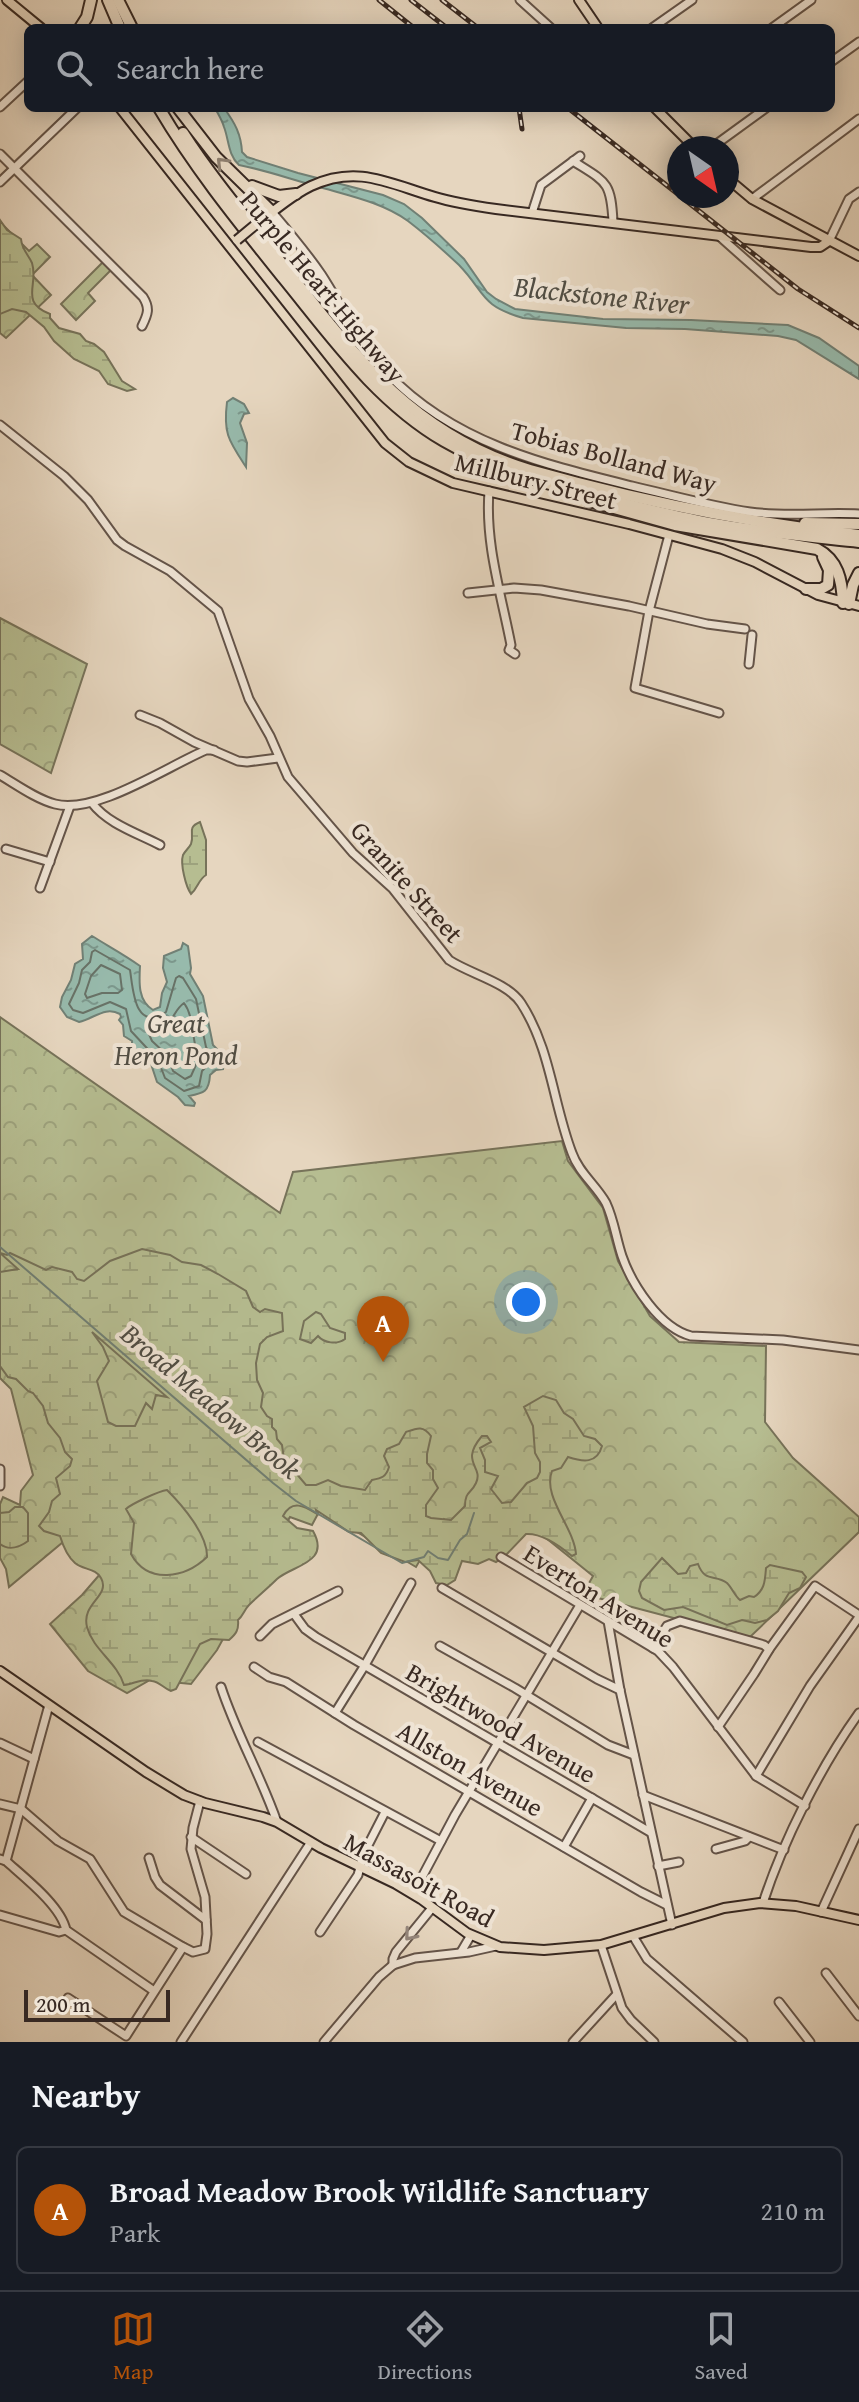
<!DOCTYPE html>
<html lang="en">
<head>
<meta charset="utf-8">
<style>
  :root { --surface:#171b24; --page:#20242c; --text:#f1f3f6; --muted:#9ea1a6; --line:#363941; --accent:#b45309 }
  body { margin:0; font-family:"Gentium Book Plus",serif; background:var(--page); color:var(--text) }
  .compass { position:absolute; left:667px; top:136px; width:72px; height:72px; border-radius:50%; background:var(--surface); box-shadow:0 4px 20px #0003; rotate:146deg }
  .scale { position:absolute; left:24px; bottom:20px; width:146px; box-sizing:border-box; padding-left:8px; border:4px solid #382922; border-top:0; font-size:22px; line-height:28px; white-space:nowrap; color:#382922; -webkit-text-stroke:6px #efe4d5; paint-order:stroke }
  .you { position:absolute; left:526px; top:1302px; width:28px; height:28px; margin:-20px; border:6px solid #fff; border-radius:50%; background:#1a73e8; box-shadow:0 0 0 12px #1a73e833 }
  .badge { display:grid; place-items:center; width:52px; height:52px; border-radius:50%; background:var(--accent); color:#fff; font-size:26px; font-weight:700 }
  .pin { position:absolute; translate:-50% -66px; filter:drop-shadow(0 2px 4px #0008) }
  .pin::after { content:''; position:absolute; top:42px; width:28px; height:24px; background:inherit; clip-path:polygon(0 0,100% 0,50% 100%) }
  .list { margin:0; padding:0; list-style:none }
  h2 { display:flex; justify-content:space-between; align-items:center; height:104px; margin:0; padding:0 32px; font-size:34px }
  h2 small { font-size:26px; font-weight:400; color:var(--muted) }
  .list li { display:grid; grid-template-columns:52px 1fr auto; gap:24px; align-items:center; box-sizing:border-box; height:128px; margin:0 16px 16px; padding:0 16px; border:2px solid var(--line); border-radius:12px }
  .list b { display:block; font-size:30px; white-space:nowrap }
  .list p { margin:0; font-size:26px; white-space:nowrap; color:var(--muted) }
  .list em { font-size:26px; font-style:normal; color:var(--muted) }
  .icon { flex:none; width:44px; height:44px; fill:none; stroke:currentColor; stroke-width:2; stroke-linecap:round; stroke-linejoin:round }
  .map { position:relative; flex:none; width:859px; height:2042px; overflow:hidden }
  .search { position:absolute; background:var(--surface); box-shadow:0 4px 20px #0003; left:24px; right:24px; top:24px; height:88px; display:flex; align-items:center; gap:20px; box-sizing:border-box; padding:0 28px; border-radius:12px; color:var(--muted); font-size:30px }
  .sheet { height:248px; background:var(--surface) }
  nav { display:flex; justify-content:space-around; align-items:center; box-sizing:border-box; height:112px; border-top:2px solid var(--line); background:var(--surface); font-size:22px; color:var(--muted) }
  nav a { display:grid; justify-items:center; gap:4px }
  nav .on { color:var(--accent) }
  .map>svg:first-child { display:block }
</style>
</head>
<body>
<div class="map">
<svg width="859" height="2042" viewBox="0 0 859 2042">
  <defs>
    <pattern id="forest-crowns" width="20" height="18" patternUnits="userSpaceOnUse" patternTransform="scale(2)"><rect width="20" height="18" fill="#b6bd91"/><path d="M2 6a3 3 0 1 1 6 0M12 15a3 3 0 1 1 6 0" fill="none" stroke="#9da27d"/></pattern>
    <pattern id="wetland-marsh" width="20" height="14" patternUnits="userSpaceOnUse" patternTransform="scale(2)"><rect width="20" height="14" fill="#b6bd91"/><path d="M1 5h8M5 5V1M11 12h8M15 12V8" fill="none" stroke="#9da27d"/></pattern>
    <pattern id="water-ripples" width="26" height="14" patternUnits="userSpaceOnUse" patternTransform="scale(2)"><rect width="26" height="14" fill="#97baac"/><path d="M2 4q2-2 4 0t4 0M15 11q2-2 4 0t4 0" fill="none" stroke="#7c978c"/></pattern>
  </defs>
  <rect width="100%" height="100%" fill="#e6d6bf"/>
  <filter id="stains"><feTurbulence type="fractalNoise" baseFrequency=".0025" numOctaves="4"/><feColorMatrix values="0 0 0 0 .2 0 0 0 0 .09 0 0 0 0 .02 0 0 0 .5 -.17"/></filter>
  <radialGradient id="worn" r=".72"><stop offset=".6" stop-color="#630" stop-opacity="0"/><stop offset="1" stop-color="#630" stop-opacity=".3"/></radialGradient>
  <g fill="url(#forest-crowns)" stroke="#77735a" stroke-width="2">
    <polygon points="0,222 29,251 37,244 50,257 32,275 51,295 6,338 0,333"/>
    <polygon points="103,262 111,270 88,293 95,301 76,320 61,304"/>
    <polygon points="0,618 87,664 51,773 0,744"/>
    <polygon points="0,1017 280,1213 293,1172 562,1141 568,1161 603,1208 618,1261 650,1316 679,1342 766,1346 765,1422 793,1458 859,1517 859,1532 749,1638 583,1594 593,1576 536,1530 468,1533 444,1519 416,1567 320,1510 312,1525 290,1517 217,1650 191,1684 150,1680 127,1693 88,1671 50,1624 82,1595 120,1551 87,1522 9,1587 6,1569 0,1558 0,1504 3,1497 20,1505 21,1491 33,1475 11,1389 0,1378"/>
  </g>
  <g fill="url(#wetland-marsh)" stroke="#77735a" stroke-width="2" fill-rule="evenodd">
    <path d="M0,220L7,230L21,239C22,250 28,254 32,263C39,285 19,302 50,314V318L59,328L80,334L86,341L94,344L104,352L122,381L135,389L127,391L108,384L99,371L74,359L54,341L44,327L26,312L12,309L0,314Z"/>
    <path d="M200,822L206,840V875C198,880 198,888 191,894C186,887 180,864 183,855C185,851 189,848 191,844C195,833 186,828 200,822Z"/>
    <path d="M142,1249L170,1255L182,1262L201,1265L218,1274L246,1291L253,1307L260,1312L265,1309L282,1313L283,1331L267,1337L260,1344L256,1363L257,1380L263,1393L261,1407L267,1416L272,1419V1427L276,1431L277,1439L282,1445L284,1459L306,1485H316L328,1480L341,1486L365,1490L372,1480C382,1478 386,1477 389,1467L384,1456L387,1449L399,1444L406,1432C417,1428 423,1425 431,1436L427,1454V1463L433,1470V1479L438,1488L426,1505V1516L431,1518L451,1520L465,1506C465,1491 471,1494 476,1483C484,1466 459,1463 482,1436H487L491,1442L480,1448L485,1460V1472L498,1476L491,1489L502,1503L511,1502L527,1483L537,1478L540,1472V1462L535,1453L533,1426L524,1407L543,1396L556,1400L564,1413L573,1419L584,1436L595,1439L602,1446C597,1464 583,1462 568,1457L561,1468L552,1471C542,1497 574,1527 576,1554L572,1556C560,1546 541,1533 526,1534L506,1555L496,1562L489,1559L478,1564L462,1561L455,1580L447,1585L436,1583L430,1571L418,1560L405,1562L381,1553L361,1533L349,1532L316,1510L317,1514C304,1506 292,1499 283,1516L297,1528L313,1531C331,1563 293,1565 277,1579C268,1588 258,1596 249,1605C244,1610 243,1616 238,1620C239,1630 236,1634 229,1640L211,1639L200,1644L176,1689L171,1691C163,1688 160,1682 152,1681C142,1678 134,1684 124,1685C117,1662 93,1650 87,1627C81,1603 111,1596 101,1578C96,1568 83,1570 75,1563C67,1556 63,1546 60,1536L44,1531L39,1526L49,1512L52,1501L60,1494L56,1478L70,1466L72,1459L65,1452L60,1438L48,1423L43,1406L33,1393L28,1391L16,1379L8,1377L0,1366V1272L18,1269L0,1253L7,1255L10,1253L46,1270L52,1267L72,1272L77,1279L84,1281L110,1261ZM92,1332L167,1397L156,1395L152,1409L146,1403L135,1426H116L108,1422L97,1381L109,1361L103,1347ZM167,1490C182,1505 208,1535 207,1557C185,1578 148,1585 131,1554L134,1523L126,1509C131,1504 159,1491 167,1490Z"/>
    <path d="M316,1312L321,1314L330,1328L345,1333V1339C337,1345 324,1343 318,1336L311,1343L300,1339L304,1321Z"/>
    <path d="M15,1507H23L28,1513V1541C20,1547 9,1551 0,1544V1513L9,1512Z"/>
    <path d="M662,1558L678,1574L686,1573L690,1566L698,1564C705,1583 715,1574 727,1583C732,1588 735,1596 740,1600L749,1596L754,1597C765,1590 765,1580 766,1568L770,1565L802,1572L806,1577L800,1588L789,1593L778,1611L767,1620L755,1623L742,1620L727,1625L683,1607L664,1610L642,1598L639,1591L641,1582Z"/>
  </g>
  <g fill="url(#water-ripples)" stroke="#718075" stroke-width="2">
    <path d="M215,108H224C235,123 241,134 242,152L247,157L298,173L383,195L404,204L422,218L464,259L487,292L496,299L515,309L603,319L691,320L788,325L819,338L859,366V379L796,340L778,336L685,329L626,328L523,318C479,305 486,293 459,265C443,250 425,234 408,221C382,202 346,195 316,186C290,179 265,170 239,165C228,155 229,140 224,127C222,120 218,114 215,108Z"/>
    <path d="M233,398L244,404L249,413L244,414L240,423L247,443L246,467C229,441 223,434 227,402Z"/>
    <path d="M92,936C108,946 125,955 140,966C139,983 138,1001 153,1010L160,1007L162,993L167,982L163,968L164,956L181,949L183,943L188,946L191,968L190,974L203,996L213,1045L225,1057L223,1069L216,1070L210,1075C209,1092 204,1093 189,1096L195,1103L194,1106L185,1105L178,1097L157,1082L151,1064L132,1046V1041L124,1036L123,1025L119,1020L121,1017L120,1014C105,1006 95,1018 79,1022L67,1017L60,1007L62,997L71,980L75,964L83,959L82,944Z"/>
  </g>
  <g fill="none" stroke-linecap="round" stroke-linejoin="round">
    <g stroke="#687267" stroke-width="2">
      <path d="M95,950L130,970C133,988 134,1033 166,1012L176,978L179,976L183,978L196,999L206,1047L214,1059L202,1071L199,1086L184,1091L165,1078L158,1060L131,1031L126,1009L110,1002L83,1013L73,1010L69,1004L79,983L82,970L90,962L92,952Z"/>
      <polygon points="101,965 120,974 122,990 118,993 102,993 87,998 85,994 91,976"/>
      <path d="M184,1003C195,1018 191,1040 199,1058L191,1076L185,1079L173,1071L167,1055L152,1041L148,1032L150,1028C177,1026 170,1013 184,1003Z"/>
    </g>
    <polyline stroke="#718075" stroke-width="2" points="0,1247 273,1483 296,1501 402,1563 424,1557 428,1551 438,1558 448,1560 460,1540 467,1534 474,1513"/>
    <defs>
      <g id="minor">
        <polyline points="520,0 551,28"/>
        <polyline points="652,28 692,0"/>
        <polyline points="772,28 811,0"/>
        <polyline points="831,62 859,42"/>
        <polyline points="0,107 28,81"/>
        <polyline points="711,148 766,108"/>
        <path d="M0,154L143,297C150,308 148,314 142,326"/>
        <path d="M573,161C606,182 611,181 613,222"/>
        <polyline points="0,182 77,108"/>
        <polyline points="752,199 859,119"/>
        <path d="M272,212C289,232 306,252 321,274C343,308 360,345 388,374C454,443 543,464 632,486C671,495 710,506 750,512C786,517 823,512 859,514"/>
        <polyline points="532,213 541,185 580,156"/>
        <polyline points="719,236 780,290"/>
        <polyline points="829,241 849,199 859,192"/>
        <path d="M0,425L64,476L88,500L117,540L125,546L170,571L218,611L249,699L270,736L288,777L353,853L393,889L449,960C470,974 507,982 521,1003C551,1049 553,1104 572,1153C579,1173 596,1185 606,1203C614,1220 616,1238 622,1256C632,1285 660,1328 691,1336L783,1340L859,1350"/>
        <path d="M489,491C485,544 501,593 511,645L509,650L515,654"/>
        <polyline points="669,535 649,611 635,688 719,713"/>
        <polyline points="468,593 514,588 541,590 629,606 707,624 745,629"/>
        <polyline points="749,664 752,635"/>
        <polyline points="140,715 160,723 194,742 238,761 247,762 278,758"/>
        <path d="M0,775C17,785 36,799 55,804C95,815 168,766 206,750H214"/>
        <path d="M92,803C108,824 137,833 160,845"/>
        <polyline points="6,849 50,862"/>
        <polyline points="40,888 70,806"/>
        <polyline points="0,1469 0,1486"/>
        <polyline points="501,1557 658,1651 673,1667 756,1776 805,1806"/>
        <polyline points="442,1588 597,1679 620,1690"/>
        <polyline points="294,1614 305,1629 316,1637 650,1832"/>
        <polyline points="608,1621 620,1690 672,1925"/>
        <polyline points="260,1636 272,1624 338,1591"/>
        <polyline points="440,1646 515,1688 608,1745 634,1755"/>
        <polyline points="653,1648 667,1626 680,1621 764,1645 769,1649"/>
        <polyline points="254,1667 269,1677 286,1682 354,1725 641,1892 667,1905"/>
        <path d="M221,1687C236,1733 261,1776 277,1822"/>
        <polyline points="335,1713 365,1665 411,1583"/>
        <polyline points="718,1727 754,1674 770,1648 815,1586 859,1615"/>
        <polyline points="258,1742 441,1841"/>
        <polyline points="0,1743 34,1759"/>
        <polyline points="756,1776 810,1686 859,1617"/>
        <polyline points="643,1795 784,1850"/>
        <polyline points="0,1804 21,1809 58,1841 90,1859 124,1912 183,1947"/>
        <polyline points="191,1837 246,1874"/>
        <polyline points="564,1847 592,1798"/>
        <polyline points="716,1849 745,1841 749,1837"/>
        <polyline points="149,1858 155,1877 160,1885 206,1920"/>
        <path d="M0,1859L6,1861C25,1878 61,1906 66,1930L154,1991"/>
        <polyline points="6,1861 49,1705"/>
        <polyline points="658,1866 679,1862"/>
        <polyline points="413,1894 455,1815 580,1605"/>
        <path d="M763,1903C783,1841 821,1766 859,1713"/>
        <polyline points="821,1912 859,1829"/>
        <polyline points="0,1915 59,1932 66,1930"/>
        <polyline points="320,1932 358,1875 363,1855 385,1812"/>
        <polyline points="633,1936 647,1959 743,2042"/>
        <polyline points="601,1945 622,2008 631,2020 654,2042"/>
        <polyline points="461,1952 471,1935"/>
        <polyline points="393,1965 393,1959 396,1952 432,1908"/>
        <polyline points="826,1973 859,2016"/>
        <polyline points="68,1998 126,2036 183,1947 193,1952 205,1949 207,1934 205,1897 191,1849 193,1828 200,1801"/>
        <polyline points="779,2002 810,2042"/>
        <polyline points="181,2042 311,1842"/>
        <polyline points="324,2042 379,1977 393,1965 415,1958 469,1952 496,1946"/>
        <polyline points="573,2042 617,1994"/>
      </g>
      <g id="major">
        <polyline points="7,0 41,28"/>
        <polyline points="579,0 598,28"/>
        <polyline points="120,108 385,443 409,462 453,483 629,524 722,549 755,562 818,595 859,606"/>
        <polyline points="655,108 695,148"/>
        <polyline points="727,178 752,199 859,256"/>
        <path d="M260,221C277,209 292,195 311,186C358,164 390,184 435,197C455,203 475,206 496,209L811,247H820L829,241"/>
        <polyline points="0,1671 146,1772 184,1795 205,1803 263,1817 277,1822 321,1848 396,1884 421,1899 467,1933 500,1947 544,1950 601,1945 724,1908 760,1903 796,1906 859,1920"/>
      </g>
      <g id="highway">
        <polyline points="108,0 120,28"/>
        <polyline points="118,0 132,28"/>
        <polyline points="80,28 87,17 91,0"/>
        <path d="M159,108C195,169 240,224 284,279C332,338 377,402 444,441C492,469 544,483 597,497C638,507 679,518 721,525C767,533 813,537 859,542"/>
        <polyline points="178,108 216,157 272,212"/>
        <path d="M183,133C212,178 246,218 279,260C352,353 411,434 530,470C640,501 746,523 859,535"/>
        <polyline points="252,186 279,196 296,194"/>
        <path d="M589,501L675,525L817,549C838,560 842,580 843,603"/>
        <polyline points="805,523 859,524"/>
        <polyline points="806,589 821,589 828,585 829,570 823,557"/>
        <polyline points="849,604 853,585 859,573"/>
      </g>
    </defs>
    <use href="#minor" stroke="#645449" stroke-width="11"/>
    <use href="#major" stroke="#382922" stroke-width="12"/>
    <use href="#highway" stroke="#382922" stroke-width="14"/>
    <use href="#minor" stroke="#efe4d5" stroke-width="7"/>
    <use href="#major" stroke="#e6d6bf" stroke-width="8"/>
    <use href="#highway" stroke="#e6d6bf" stroke-width="10"/>
    <defs>
      <g id="rail">
        <polyline points="379,0 414,28"/>
        <polyline points="411,0 447,28"/>
        <polyline points="442,0 478,28"/>
        <polyline points="519,108 522,129"/>
        <polyline points="568,108 679,195"/>
        <polyline points="680,196 798,289 859,328"/>
      </g>
    </defs>
    <use href="#rail" stroke="#382922" stroke-width="5"/>
    <use href="#rail" stroke="#efe4d5" stroke-width="2" stroke-dasharray="6" stroke-linecap="butt"/>
    <defs>
      <polyline id="major-bridge" points="237,240 260,221"/>
    </defs>
    <use href="#major-bridge" stroke="#382922" stroke-width="12" stroke-linecap="butt"/>
    <use href="#major-bridge" stroke="#e6d6bf" stroke-width="8"/>
  </g>
  <defs><path id="oneway-chevron" d="M-2-3.5L2.5 0L-2 3.5" fill="none" stroke-width="1.6" stroke-linecap="round" stroke-linejoin="round" transform="scale(2)"/></defs>
  <use stroke="#8f8070" href="#oneway-chevron" transform="translate(222 163) rotate(-134)"/>
  <use stroke="#94867c" href="#oneway-chevron" transform="translate(410 1935) rotate(130)"/>
  <g text-anchor="middle" stroke-width="8" stroke-linejoin="round" paint-order="stroke">
    <g font-size="26" fill="#382922" stroke="#efe4d5">
      <text transform="translate(323 287) rotate(50)" y="9">Purple Heart Highway</text>
      <text transform="translate(614 457) rotate(15)" y="9">Tobias Bolland Way</text>
      <text transform="translate(536 481) rotate(14)" y="9">Millbury Street</text>
      <text transform="translate(407 882) rotate(48)" y="9">Granite Street</text>
      <text transform="translate(599 1596) rotate(32)" y="9">Everton Avenue</text>
      <text transform="translate(501 1723) rotate(30)" y="9">Brightwood Avenue</text>
      <text transform="translate(470 1769) rotate(30)" y="9">Allston Avenue</text>
      <text transform="translate(419 1880) rotate(29)" y="9">Massasoit Road</text>
    </g>
    <g font-size="28" font-style="italic" fill="#504d44" stroke="#efe4d5">
      <text transform="translate(602 295) rotate(6)" y="10">Blackstone River</text>
      <text x="176" y="1033">Great<tspan x="176" dy="32">Heron Pond</tspan></text>
      <text transform="translate(211 1401) rotate(40)" y="10">Broad Meadow Brook</text>
    </g>
  </g>
  <rect width="100%" height="100%" filter="url(#stains)"/>
  <rect width="100%" height="100%" fill="url(#worn)"/>
</svg>
<svg class="compass" viewBox="-18 -18 36 36"><path d="M0-13l5 13h-10z" fill="#e53935"/><path d="M0 13l5-13h-10z" fill="#9ea1a6"/></svg>
<div class="scale">200 m</div>
<div class="you"></div>
<div class="pin badge" style="left:383px;top:1362px">A</div>
<div class="search"><svg class="icon" aria-label="search" viewBox="0 0 24 24"><circle cx="10" cy="10" r="6"/><path d="M15 15l6 6"/></svg>Search here</div>
</div>
<section class="sheet">
<h2>Nearby<small></small></h2>
<ul class="list">
<li><span class="badge">A</span><div><b>Broad Meadow Brook Wildlife Sanctuary</b><p>Park</p></div><em>210 m</em></li>
</ul>
</section>
<nav>
<a class="on"><svg class="icon" aria-label="map" viewBox="0 0 24 24"><path d="M3 6l6-2 6 2 6-2v14l-6 2-6-2-6 2zM9 4v14M15 6v14"/></svg>Map</a>
<a><svg class="icon" aria-label="directions" viewBox="0 0 24 24"><path d="M12 3l9 9-9 9-9-9zM9 14v-3h6M13 9l2 2-2 2"/></svg>Directions</a>
<a><svg class="icon" aria-label="saved" viewBox="0 0 24 24"><path d="M7 4h10v16l-5-4-5 4z"/></svg>Saved</a>
</nav>
</body>
</html>
